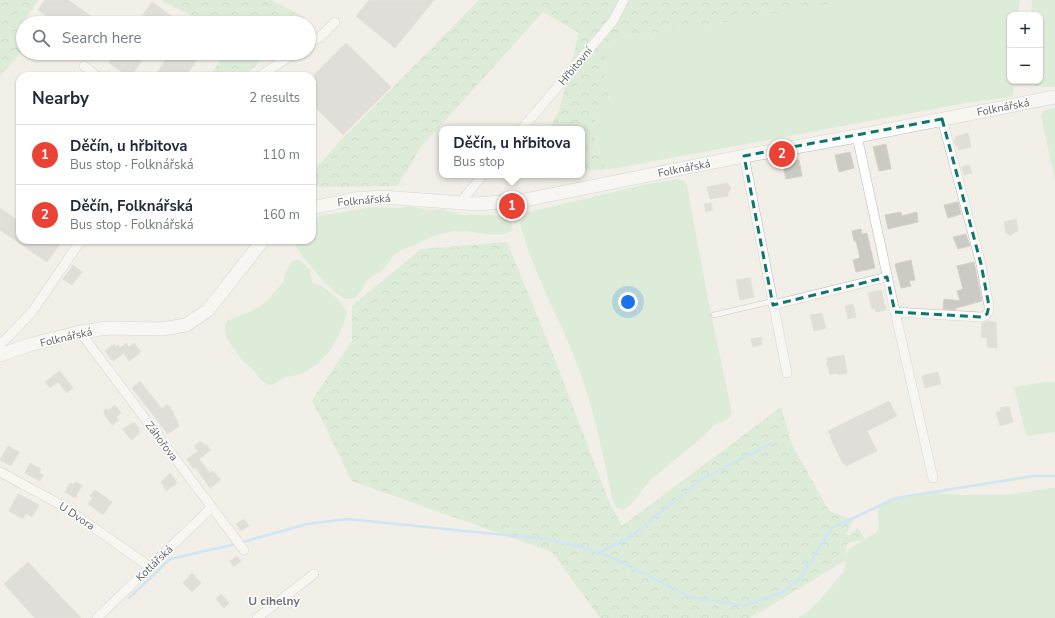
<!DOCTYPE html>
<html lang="en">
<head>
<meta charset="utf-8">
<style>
  :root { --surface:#fff; --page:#f6f6f7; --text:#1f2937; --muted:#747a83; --line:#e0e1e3; --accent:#ea4335 }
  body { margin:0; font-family:"Nunito Sans",sans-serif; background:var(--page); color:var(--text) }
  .controls { position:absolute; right:12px; top:12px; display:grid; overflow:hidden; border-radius:8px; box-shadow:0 1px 3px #0004 }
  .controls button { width:36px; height:36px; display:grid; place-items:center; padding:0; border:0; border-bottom:1px solid var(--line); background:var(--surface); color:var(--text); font:20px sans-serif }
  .you { position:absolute; left:628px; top:302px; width:14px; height:14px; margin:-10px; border:3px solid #fff; border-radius:50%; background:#1a73e8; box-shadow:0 0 0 6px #1a73e833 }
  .badge { display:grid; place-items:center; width:26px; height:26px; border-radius:50%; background:var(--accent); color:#fff; font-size:13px; font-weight:700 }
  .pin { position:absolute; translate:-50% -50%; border:2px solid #fff; box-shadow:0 1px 4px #0006 }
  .popup { position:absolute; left:439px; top:126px; width:146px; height:52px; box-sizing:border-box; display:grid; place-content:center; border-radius:8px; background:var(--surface); filter:drop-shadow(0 1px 3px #0005); font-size:13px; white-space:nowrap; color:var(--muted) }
  .popup b { font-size:15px; color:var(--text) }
  .popup::after { content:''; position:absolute; left:50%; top:100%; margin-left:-8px; border:8px solid transparent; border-top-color:var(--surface) }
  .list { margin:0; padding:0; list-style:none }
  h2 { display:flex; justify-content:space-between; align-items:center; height:52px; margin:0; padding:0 16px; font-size:17px }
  h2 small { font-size:13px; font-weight:400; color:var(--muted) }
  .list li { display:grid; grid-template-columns:26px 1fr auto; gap:12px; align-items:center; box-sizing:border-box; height:60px; padding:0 16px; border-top:1px solid var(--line) }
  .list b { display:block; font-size:15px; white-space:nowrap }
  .list p { margin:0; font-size:13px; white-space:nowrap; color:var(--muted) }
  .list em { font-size:13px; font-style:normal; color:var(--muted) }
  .icon { flex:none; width:22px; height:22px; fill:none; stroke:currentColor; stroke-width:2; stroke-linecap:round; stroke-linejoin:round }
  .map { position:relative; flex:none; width:1055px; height:618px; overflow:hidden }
  .search { position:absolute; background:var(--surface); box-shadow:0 1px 3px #0004; left:16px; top:16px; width:300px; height:44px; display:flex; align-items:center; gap:10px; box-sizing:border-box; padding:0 14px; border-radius:22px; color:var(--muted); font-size:15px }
  .panel { position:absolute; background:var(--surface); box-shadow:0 1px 3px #0004; left:16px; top:72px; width:300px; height:172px; border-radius:12px }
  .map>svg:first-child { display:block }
</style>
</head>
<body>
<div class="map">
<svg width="1055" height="618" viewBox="0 0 1055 618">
  <defs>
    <pattern id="forest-crowns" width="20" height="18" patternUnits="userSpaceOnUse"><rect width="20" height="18" fill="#c5e8c5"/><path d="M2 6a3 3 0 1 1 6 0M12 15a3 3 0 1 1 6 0" fill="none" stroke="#a3c0a4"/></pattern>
  </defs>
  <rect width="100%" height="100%" fill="#f1efe8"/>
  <g fill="#c5e8c5">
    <path d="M854,0H1020L1018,15H1010V81H1014L1013,95L1010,97L965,103L612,169H607L604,166L600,156L594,128L597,117L608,100L609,98C603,78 601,45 624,36L684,29Z"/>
    <polygon points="1032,0 1055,0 1055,87 1040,87 1035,86 1033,81 1040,81 1040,15 1031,15"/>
    <polygon points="1055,108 1055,181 1041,116 1044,110"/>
    <path d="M679,179L684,181L687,186L708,299L732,413L728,419L713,426L706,434L653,478C643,487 633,505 623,510L617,508L613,502C603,455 594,408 577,364C559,316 533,274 520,223L528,212L653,183Z"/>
    <path d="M411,206L427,210L443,209L452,212L462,215H491L509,218L513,230C498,240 476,230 459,231C444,231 429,238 416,244C409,247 400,250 394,255C390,259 388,265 383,269C379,273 372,275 368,280C362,287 360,299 348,299C334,298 306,260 297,249L295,240H312V220L320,216L372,207L400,208Z"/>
    <path d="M298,260L302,262L310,270L312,282L315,284L322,286L338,299L347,312C341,338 324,366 298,375C294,376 290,376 286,377C280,379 275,386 270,385C262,384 259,376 254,371C252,368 248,366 245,363C241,360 239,355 236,351C229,342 221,333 227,321C241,315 255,311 267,301C273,296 277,287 284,282C283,275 288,266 293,261Z"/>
    <polygon points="1045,382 1055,382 1055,432 1028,436 1026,435 1014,387"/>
    <path d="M1051,488H1055V618H798L805,614L820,600L844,571L847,552L850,548L877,532C883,519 869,510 890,499L937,493L961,495H1008Z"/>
  </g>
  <g fill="url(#forest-crowns)">
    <polygon points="0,0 38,0 20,27 23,29 23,50 0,76"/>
    <polygon points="161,0 271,0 306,18 300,23 205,23"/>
    <path d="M479,0H854L684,29L624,36C608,42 604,61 605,77C605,84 609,92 608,98C608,106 599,112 596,119C591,130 599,160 607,169L582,171V129H549L559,111L579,33L543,12L421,147L397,186L312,187V173L339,142Z"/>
    <polygon points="226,53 269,53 244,76 209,76"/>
    <polygon points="507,242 554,357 610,504 622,526 781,407 792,445 829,511 853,520 846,534 849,535 858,528 865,539 848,543 846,547 846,560 750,618 600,618 552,552 352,481 312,400 352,341 352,306 421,249"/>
  </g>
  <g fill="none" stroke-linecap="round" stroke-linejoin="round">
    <g stroke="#aadaff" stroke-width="2.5">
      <polyline points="243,542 307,524 347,519 545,539 578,546 611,557 690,597 744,606 785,591 800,578 832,528 896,498 1033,476 1055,476"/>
      <polyline points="597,553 629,538 702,479 770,444"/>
      <polyline points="129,598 170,559 236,544"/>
    </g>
  </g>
  <g fill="#cccac5" stroke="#d6d1c6">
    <polygon points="45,0 68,0 101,23 56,23 38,10"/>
    <polygon points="369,0 434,0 395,48 356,16"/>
    <polygon points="152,2 173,17 168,23 137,23"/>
    <polygon points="346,43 391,87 343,135 312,104 312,77"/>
    <polygon points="116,53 147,53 131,76 128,76 109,63"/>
    <polygon points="170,53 201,53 186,76 155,76"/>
    <polygon points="968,133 971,147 959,150 958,146 956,146 954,140 956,139 955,137"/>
    <polygon points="886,144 891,169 879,171 873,147"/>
    <polygon points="850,152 854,168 839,172 835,155"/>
    <polygon points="799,160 802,176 786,179 783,165 791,163 790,161"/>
    <polygon points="969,165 972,173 964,175 962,167"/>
    <polygon points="727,183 731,188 728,193 728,196 710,199 707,187"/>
    <polygon points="958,202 961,214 948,218 944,205"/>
    <polygon points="711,203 713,210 706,212 704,204"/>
    <polygon points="0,208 20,222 20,240 63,240 47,262 0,230"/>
    <polygon points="901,212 902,216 917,212 918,222 888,229 885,215"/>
    <polygon points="1016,219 1018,231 1013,233 1011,236 1006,233 1004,222"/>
    <polygon points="861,229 862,234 867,233 875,268 856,272 853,260 860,258 856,241 854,241 852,231"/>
    <polygon points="966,234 970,246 958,249 953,237"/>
    <polygon points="911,260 915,280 909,281 911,286 901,288 895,264"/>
    <polygon points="974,262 982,301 956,308 956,310 943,309 944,299 960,301 957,291 963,289 957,266"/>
    <polygon points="73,265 82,272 72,285 63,279"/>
    <polygon points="750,278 754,297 740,300 736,280"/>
    <polygon points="881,290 886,310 876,312 875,308 872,309 868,293"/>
    <polygon points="853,304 856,317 848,319 845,306"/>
    <polygon points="822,313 826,328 814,331 810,315"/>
    <polygon points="988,321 996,322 997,348 987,347 987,338 981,337 982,323"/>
    <polygon points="761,337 762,345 753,347 751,339"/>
    <polygon points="126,343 129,347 134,343 141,352 129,361 124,353 113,361 105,351 114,344 115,347 118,345 120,348"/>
    <polygon points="844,355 847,373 838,375 837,373 830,375 828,366 826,364 828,362 827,358"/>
    <polygon points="60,371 73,388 67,393 58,382 50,388 45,382"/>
    <polygon points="938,372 941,384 925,388 922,376"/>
    <polygon points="140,381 162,409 167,404 174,413 173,414 178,421 177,422 179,426 168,434 132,388"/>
    <polygon points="889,401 897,416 867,431 877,451 846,466 845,463 843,464 830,437 831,436 828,431"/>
    <polygon points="115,405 121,413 116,417 119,420 112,425 104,414 105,409 109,410"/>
    <polygon points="1009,406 1013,422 1000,426 996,412 1001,411 1000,408"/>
    <polygon points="132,423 133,424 135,423 140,429 138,430 140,433 131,440 123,429"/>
    <polygon points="201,441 205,446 206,444 210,450 199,459 210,473 213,471 221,480 210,488 196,468 193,468 187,459 198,451 194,446"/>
    <polygon points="8,446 19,452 11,466 0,460"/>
    <polygon points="30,463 41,469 39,473 43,475 40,481 25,473"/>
    <polygon points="170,473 177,483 166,491 161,482"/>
    <polygon points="75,482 82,485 75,498 65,492 70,483 74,485"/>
    <polygon points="95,490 112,502 103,515 88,504 93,498 90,496"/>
    <polygon points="18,494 39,505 32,517 26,513 23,519 9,511"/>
    <polygon points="244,519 249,526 241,531 236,524"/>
    <polygon points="237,556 241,561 234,567 230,561"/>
    <polygon points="28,562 81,618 35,618 4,584"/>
    <polygon points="192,573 201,583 192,592 183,583"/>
    <polygon points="221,594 229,603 224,608 216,599"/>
  </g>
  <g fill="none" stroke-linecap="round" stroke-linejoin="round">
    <defs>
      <polyline id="lane" points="714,315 773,301"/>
      <g id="street">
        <polyline points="309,43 320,37 335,22"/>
        <polyline points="84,66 97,76"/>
        <polyline points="260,76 295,53"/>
        <polyline points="522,129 613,21 624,0"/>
        <polyline points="857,136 895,312 933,478"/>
        <polyline points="744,156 787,373"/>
        <polyline points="460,203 483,175"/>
        <polyline points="773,305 887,277"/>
        <polyline points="895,312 981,317 985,316 989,311 989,306 981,264 942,119"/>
        <polyline points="80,332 244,550"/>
        <polyline points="0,345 32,312 81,240"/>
        <polyline points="0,472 63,506 150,567"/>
        <polyline points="97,618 211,508"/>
        <polyline points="257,618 314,574"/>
      </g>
      <g id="secondary">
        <polyline points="312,208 353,199 382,197 477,204 525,200 744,156 857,136 1055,97"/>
        <polyline points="0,355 29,345 80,332 108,328 162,329 186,325 208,310 263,240"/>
      </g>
    </defs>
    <use href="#lane" stroke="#b5b8bc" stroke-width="6"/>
    <use href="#street" stroke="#b5b8bc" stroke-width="10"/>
    <use href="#secondary" stroke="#b6babf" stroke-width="14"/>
    <use href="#lane" stroke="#fff" stroke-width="4.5"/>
    <use href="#street" stroke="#fff" stroke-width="9"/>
    <use href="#secondary" stroke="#fff" stroke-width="13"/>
  </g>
  <path d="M0 0H1055V618H0ZM942,119L981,264L989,306L987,314L981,317L895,312L887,277L773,305L744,156Z" fill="#f1efe8" fill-opacity=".55" fill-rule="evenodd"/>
  <path fill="none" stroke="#0f766e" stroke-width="3" stroke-dasharray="8 5" stroke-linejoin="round" d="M942,119L981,264L989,306L987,314L981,317L895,312L887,277L773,305L744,156Z"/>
  <g text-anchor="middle" stroke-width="3" stroke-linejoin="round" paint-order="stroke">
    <g font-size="11" fill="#5f6368" stroke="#fff">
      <text transform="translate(575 66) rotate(-50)" y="4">Hřbitovní</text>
      <text transform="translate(1003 107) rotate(-11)" y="4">Folknářská</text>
      <text transform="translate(684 168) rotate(-11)" y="4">Folknářská</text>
      <text transform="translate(364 200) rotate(-5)" y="4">Folknářská</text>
      <text transform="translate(66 337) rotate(-13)" y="4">Folknářská</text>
      <text transform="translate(162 441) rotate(53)" y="4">Záhořova</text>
      <text transform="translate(77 516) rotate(34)" y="4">U Dvora</text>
      <text transform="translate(154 563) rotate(-44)" y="4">Kotlářská</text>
    </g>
    <g font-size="12" font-weight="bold" fill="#70757a" stroke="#fff">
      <text x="274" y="605">U cihelny</text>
    </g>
  </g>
</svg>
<div class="controls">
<button>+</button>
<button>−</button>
</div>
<div class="you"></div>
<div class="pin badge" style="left:512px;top:206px">1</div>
<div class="popup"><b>Děčín, u hřbitova</b>Bus stop</div>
<div class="pin badge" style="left:782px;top:154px">2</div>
<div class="search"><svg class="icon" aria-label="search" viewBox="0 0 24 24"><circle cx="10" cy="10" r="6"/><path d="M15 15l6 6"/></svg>Search here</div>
<section class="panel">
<h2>Nearby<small>2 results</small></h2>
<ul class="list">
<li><span class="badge">1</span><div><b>Děčín, u hřbitova</b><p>Bus stop · Folknářská</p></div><em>110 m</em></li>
<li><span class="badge">2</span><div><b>Děčín, Folknářská</b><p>Bus stop · Folknářská</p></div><em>160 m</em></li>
</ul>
</section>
</div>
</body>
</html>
